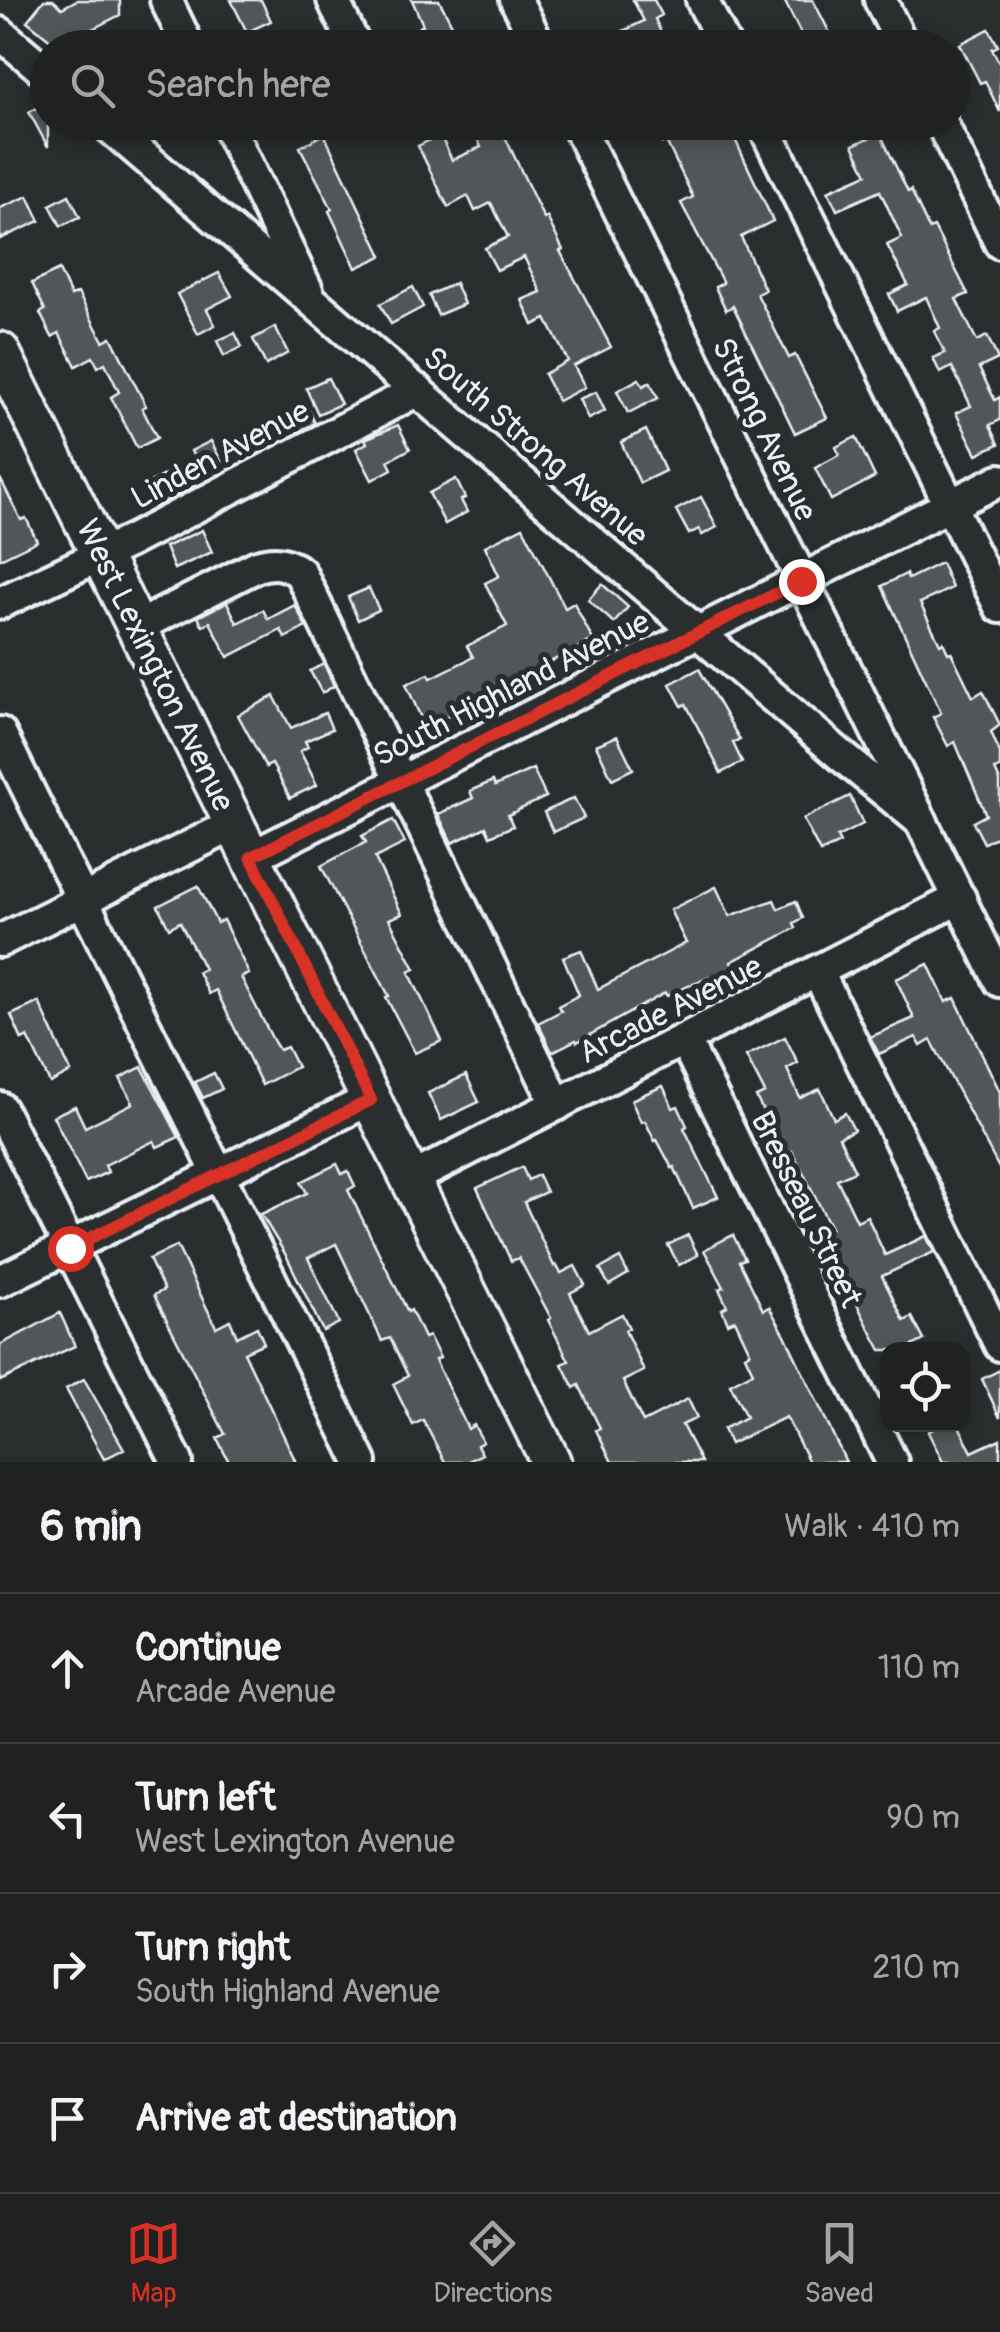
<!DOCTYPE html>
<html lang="en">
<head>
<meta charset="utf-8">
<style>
  :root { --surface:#202222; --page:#2d2f2f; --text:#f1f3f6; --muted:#a2a4a5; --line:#3d3f40; --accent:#d93025 }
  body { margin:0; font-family:Pangolin,sans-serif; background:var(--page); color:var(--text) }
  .controls { position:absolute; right:30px; bottom:30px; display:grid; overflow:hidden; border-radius:20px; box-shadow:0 5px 15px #0003 }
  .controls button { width:90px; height:90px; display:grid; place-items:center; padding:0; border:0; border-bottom:2px solid var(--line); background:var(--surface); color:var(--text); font:50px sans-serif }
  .stop { position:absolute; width:30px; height:30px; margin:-22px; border:8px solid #d93025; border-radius:50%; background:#fff }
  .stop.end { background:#d93025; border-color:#fff; box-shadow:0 2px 10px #0008 }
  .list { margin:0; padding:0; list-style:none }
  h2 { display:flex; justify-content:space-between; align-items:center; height:130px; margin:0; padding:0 40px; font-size:42px }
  h2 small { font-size:32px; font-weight:400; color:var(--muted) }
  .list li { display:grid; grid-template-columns:65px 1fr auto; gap:30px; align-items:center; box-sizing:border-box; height:150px; padding:0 40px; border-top:2px solid var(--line) }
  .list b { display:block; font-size:38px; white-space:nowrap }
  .list p { margin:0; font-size:32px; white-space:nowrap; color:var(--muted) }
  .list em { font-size:32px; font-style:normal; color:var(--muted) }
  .icon { flex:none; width:55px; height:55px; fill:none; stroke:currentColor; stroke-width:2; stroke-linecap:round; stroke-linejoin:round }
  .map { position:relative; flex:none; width:1000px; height:1462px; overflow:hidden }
  .search { position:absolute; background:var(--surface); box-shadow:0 5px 15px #0003; left:30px; right:30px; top:30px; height:110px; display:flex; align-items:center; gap:25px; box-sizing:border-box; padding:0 35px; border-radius:55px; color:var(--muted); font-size:38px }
  .sheet { height:730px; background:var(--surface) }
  nav { display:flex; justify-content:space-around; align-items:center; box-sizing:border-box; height:140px; border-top:2px solid var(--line); background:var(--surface); font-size:28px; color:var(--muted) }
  nav a { display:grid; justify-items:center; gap:5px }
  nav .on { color:var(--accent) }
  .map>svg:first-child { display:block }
</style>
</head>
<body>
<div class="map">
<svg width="1000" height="1462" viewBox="0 0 1000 1462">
  <rect width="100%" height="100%" fill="#2a2d2e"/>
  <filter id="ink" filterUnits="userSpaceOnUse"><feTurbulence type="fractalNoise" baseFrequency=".01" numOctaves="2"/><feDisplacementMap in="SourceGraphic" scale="20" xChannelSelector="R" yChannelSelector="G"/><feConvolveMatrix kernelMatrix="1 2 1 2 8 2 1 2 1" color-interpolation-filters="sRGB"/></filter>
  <g filter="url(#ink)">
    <g fill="#535759" stroke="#e8f1f8" stroke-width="2.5">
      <polygon points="44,0 53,0 62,8 77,0 120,0 120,15 58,46 27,21"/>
      <polygon points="231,0 261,0 271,21 247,32"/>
      <polygon points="412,0 439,0 460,40 446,48 426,48 416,29 423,25"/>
      <polygon points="633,0 654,0 662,15 655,19 668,48 588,48 644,21"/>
      <polygon points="784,0 813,0 834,41 823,48 808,48"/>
      <polygon points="989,29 998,46 992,49 1000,64 1000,112 985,81 980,83 960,44"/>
      <polygon points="48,102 48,147 29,112"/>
      <polygon points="470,122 498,122 544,219 547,217 563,250 560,251 611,347 574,366 585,387 558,401 544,374 568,361 546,319 533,325 522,300 541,292 524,257 497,270 485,248 508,237 491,203 475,211 468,196 448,207 418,146 440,135 452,160 481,147"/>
      <polygon points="652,122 727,122 773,221 741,237 765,290 757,294 789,358 795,355 827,418 795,433 733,306 726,310 715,287 723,283 681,203 693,197 666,141 662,143"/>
      <polygon points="880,133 908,192 911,190 929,229 934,227 968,294 956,299 977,341 987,336 998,359 979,368 995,400 1000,397 1000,420 990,425 999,444 977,454 956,413 971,406 952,367 940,373 933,358 945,353 934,331 940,328 926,297 897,311 889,294 908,285 887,245 902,238 880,191 837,210 828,191 867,174 853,145"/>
      <polygon points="324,134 382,256 356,268 329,211 332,209 300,147"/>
      <polygon points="69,195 80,217 61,226 50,205"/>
      <polygon points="28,196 40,221 0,239 0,208"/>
      <polygon points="59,270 71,296 78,293 103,341 111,337 146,406 142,408 157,438 137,448 111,397 119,392 105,363 98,367 93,357 76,366 59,333 52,337 40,313 45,310 32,283"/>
      <polygon points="219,273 232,296 207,309 215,325 198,334 177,294"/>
      <polygon points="455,283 464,304 438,315 429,295"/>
      <polygon points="413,287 423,307 391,324 380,304"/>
      <polygon points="275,327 288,353 266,365 253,339"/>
      <polygon points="235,333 242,347 224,356 217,341"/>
      <polygon points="328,378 341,404 318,414 306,388"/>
      <polygon points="639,379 643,386 650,382 658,398 628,413 617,391"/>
      <polygon points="596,392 605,411 588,419 579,399"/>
      <polygon points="307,407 315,423 298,432 290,416"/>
      <polygon points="398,425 410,449 388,461 392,469 372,480 356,449 367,443 365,439"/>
      <polygon points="646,430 665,471 640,483 621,442"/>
      <polygon points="856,437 875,477 831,500 815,468 839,455 836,447"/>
      <polygon points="211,441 221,461 201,471 191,451"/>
      <polygon points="185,464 196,485 154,507 143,486"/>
      <polygon points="0,478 21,520 26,518 37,541 0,559"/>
      <polygon points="456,479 465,498 461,500 467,512 445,524 429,493"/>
      <polygon points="701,497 717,527 702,535 699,529 689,534 676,510"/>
      <polygon points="523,527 565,608 574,603 593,640 515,680 516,683 425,727 406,684 429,674 431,678 473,657 467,646 507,626 485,583 499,576 485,546"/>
      <polygon points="202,530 212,552 174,569 165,547"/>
      <polygon points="941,563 952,588 920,603 940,644 943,642 948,653 951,652 973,697 983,691 1000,725 991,732 1000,753 1000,768 995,770 1000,781 1000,847 996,837 984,843 973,822 986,815 955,742 948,746 933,717 941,713 882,586 906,574 908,579"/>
      <polygon points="602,584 628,607 614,623 588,600"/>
      <polygon points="369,588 379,610 358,620 348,597"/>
      <polygon points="227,602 237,623 263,610 268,619 295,605 306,627 285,638 281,630 228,657 210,622 203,626 198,617"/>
      <polygon points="324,664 334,686 322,693 310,671"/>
      <polygon points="699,669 740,740 733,743 742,762 721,773 686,704 682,706 670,684"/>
      <polygon points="274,696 291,728 325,713 332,729 305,741 308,747 300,751 317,785 290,798 272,764 266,767 238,715"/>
      <polygon points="617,736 633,769 612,779 596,745"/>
      <polygon points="533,769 546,797 508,815 513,826 490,836 486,827 452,843 438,814 473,798 470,791 493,781 495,786"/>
      <polygon points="850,796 863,824 837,837 840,843 820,852 803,819"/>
      <polygon points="574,798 584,818 553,832 544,812"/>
      <polygon points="393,820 405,843 375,858 402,914 389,919 415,969 409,972 442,1041 415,1053 386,997 389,996 321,866 366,842 362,836"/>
      <polygon points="198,886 217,923 223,920 249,974 241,977 274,1042 279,1050 287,1047 297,1067 262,1085 216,990 209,994 198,972 204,969 180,922 169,928 158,906"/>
      <polygon points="716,887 730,916 774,900 778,909 796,901 803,918 794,923 796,928 731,962 734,968 709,980 708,977 667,996 665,993 577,1042 576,1040 552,1052 538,1023 561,1011 558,1006 579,995 563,957 581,950 598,989 686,943 670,910"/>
      <polygon points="928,964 946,1002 955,998 1000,1092 1000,1170 931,1040 921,1046 916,1037 879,1054 870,1037 914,1018 896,979"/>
      <polygon points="39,1002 71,1072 50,1083 28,1037 22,1040 11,1015"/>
      <polygon points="785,1037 798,1063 787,1069 800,1098 820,1089 834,1119 845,1113 854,1130 839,1137 855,1171 837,1179 857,1221 867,1216 885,1255 926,1236 934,1252 882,1276 904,1321 912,1317 924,1340 904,1350 881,1350 868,1326 821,1233 831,1228 809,1184 792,1151 785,1154 756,1097 765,1093 746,1056"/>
      <polygon points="142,1067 179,1137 157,1147 154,1141 105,1165 108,1172 86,1182 53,1116 75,1106 85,1127 133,1103 120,1078"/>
      <polygon points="214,1073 222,1089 203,1098 195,1082"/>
      <polygon points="466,1075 479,1102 441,1120 428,1093"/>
      <polygon points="663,1086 673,1108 678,1106 687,1126 684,1128 718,1197 693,1208 674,1167 672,1168 657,1140 655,1141 645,1121 641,1122 631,1100"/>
      <polygon points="337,1164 342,1174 348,1171 355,1186 348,1190 408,1312 411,1310 424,1338 429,1336 440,1358 435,1360 468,1429 474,1425 483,1442 477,1445 482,1454 466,1462 445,1462 423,1420 413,1425 393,1384 408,1376 390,1338 382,1341 336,1244 308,1258 339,1323 323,1331 287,1257 261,1214 307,1193 301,1182"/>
      <polygon points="522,1167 528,1180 538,1175 546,1192 524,1202 554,1266 556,1265 561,1273 575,1266 585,1285 570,1293 589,1331 622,1314 629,1328 625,1330 644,1371 623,1381 643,1422 688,1399 697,1418 682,1425 701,1462 612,1462 596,1430 600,1428 579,1385 574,1388 562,1364 569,1361 548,1320 551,1318 519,1258 511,1261 477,1188"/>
      <polygon points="688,1235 698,1255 679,1265 668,1245"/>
      <polygon points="733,1235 745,1259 739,1261 763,1310 769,1307 785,1335 846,1462 809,1462 786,1417 730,1444 723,1429 746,1417 730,1384 753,1372 745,1355 750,1352 735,1320 728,1323 722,1309 727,1306 719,1289 724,1287 704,1250"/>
      <polygon points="177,1246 216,1327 230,1320 237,1337 257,1327 264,1343 244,1352 296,1462 229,1462 217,1438 225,1434 154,1295 164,1290 149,1259"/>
      <polygon points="620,1258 628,1274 609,1285 600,1269"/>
      <polygon points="60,1313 75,1346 0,1381 0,1345"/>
      <polygon points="1000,1370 1000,1418 982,1379"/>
      <polygon points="84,1379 124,1449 104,1459 66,1389"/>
      <polygon points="942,1424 958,1424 972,1452 1000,1439 1000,1462 943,1462 928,1432"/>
    </g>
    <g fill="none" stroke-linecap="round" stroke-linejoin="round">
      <defs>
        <g id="minor">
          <polyline points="166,0 189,48"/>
          <polyline points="333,0 356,48"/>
          <polyline points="516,0 540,48"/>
          <polyline points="702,0 726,48"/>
          <polyline points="880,0 904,48"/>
          <polyline points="0,33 48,74"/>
          <polyline points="104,122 844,758 922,822"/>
          <polyline points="226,122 307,290"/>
          <polyline points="576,122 1000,981"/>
          <polyline points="762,122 1000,607"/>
          <polyline points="941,122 1000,243"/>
          <polyline points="0,603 132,540 418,390"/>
          <path d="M137,627L257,566C275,561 284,562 300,572L557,1105"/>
          <polyline points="0,733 361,1462"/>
          <polyline points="251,857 1000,480"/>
          <polyline points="0,941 235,824"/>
          <polyline points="818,972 1000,1345"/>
          <polyline points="685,1041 892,1462"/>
          <polyline points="0,1108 177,1462"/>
          <polyline points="411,1179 960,898"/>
          <polyline points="0,1281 371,1099"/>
        </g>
        <polyline id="major" points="0,352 551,1462"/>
      </defs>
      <use href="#minor" stroke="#e8f1f8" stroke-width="38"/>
      <use href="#major" stroke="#e8f1f8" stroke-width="45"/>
      <use href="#minor" stroke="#2a2d2e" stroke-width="30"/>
      <use href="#major" stroke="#2a2d2e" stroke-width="38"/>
    </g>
  </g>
  <g fill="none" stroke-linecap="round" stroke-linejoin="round" filter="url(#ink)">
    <polyline stroke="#d93025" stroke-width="12" points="70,1248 371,1100 251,857 801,581"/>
  </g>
  <g text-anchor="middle" stroke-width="10" stroke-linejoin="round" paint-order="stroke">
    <g font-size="32" fill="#e8f1f8" stroke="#2a2d2e">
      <text transform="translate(765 429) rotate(64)" y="11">Strong Avenue</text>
      <text transform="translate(536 446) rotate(41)" y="11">South Strong Avenue</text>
      <text transform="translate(220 454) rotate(-28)" y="11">Linden Avenue</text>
      <text transform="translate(156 665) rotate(64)" y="11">West Lexington Avenue</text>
      <text transform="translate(511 688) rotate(-27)" y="11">South Highland Avenue</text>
      <text transform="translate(670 1009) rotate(-27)" y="11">Arcade Avenue</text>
      <text transform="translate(807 1209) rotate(64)" y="11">Bresseau Street</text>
    </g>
  </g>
</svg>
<div class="controls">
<button><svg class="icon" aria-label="locate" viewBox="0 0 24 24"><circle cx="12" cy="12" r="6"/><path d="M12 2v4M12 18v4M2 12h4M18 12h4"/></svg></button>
</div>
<div class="stop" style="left:70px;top:1248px"></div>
<div class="stop end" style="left:801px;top:581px"></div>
<div class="search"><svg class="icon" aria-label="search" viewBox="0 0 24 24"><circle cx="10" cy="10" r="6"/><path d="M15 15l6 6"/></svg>Search here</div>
</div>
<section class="sheet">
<h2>6 min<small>Walk · 410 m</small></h2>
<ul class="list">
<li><svg class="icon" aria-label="ahead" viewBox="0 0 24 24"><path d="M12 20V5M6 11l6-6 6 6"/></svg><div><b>Continue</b><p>Arcade Avenue</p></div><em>110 m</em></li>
<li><svg class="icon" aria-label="left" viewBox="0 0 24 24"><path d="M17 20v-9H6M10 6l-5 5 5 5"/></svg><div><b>Turn left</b><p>West Lexington Avenue</p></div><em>90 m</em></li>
<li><svg class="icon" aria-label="right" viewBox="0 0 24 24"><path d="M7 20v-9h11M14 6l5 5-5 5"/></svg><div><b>Turn right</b><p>South Highland Avenue</p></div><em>210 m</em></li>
<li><svg class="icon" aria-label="arrive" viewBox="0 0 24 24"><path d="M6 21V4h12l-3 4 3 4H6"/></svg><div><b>Arrive at destination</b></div></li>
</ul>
</section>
<nav>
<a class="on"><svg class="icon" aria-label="map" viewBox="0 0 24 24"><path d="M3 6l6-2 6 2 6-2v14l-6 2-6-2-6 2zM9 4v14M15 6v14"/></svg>Map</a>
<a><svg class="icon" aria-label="directions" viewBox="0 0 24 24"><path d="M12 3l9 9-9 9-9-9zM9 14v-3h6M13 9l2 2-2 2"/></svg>Directions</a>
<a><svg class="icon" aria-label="saved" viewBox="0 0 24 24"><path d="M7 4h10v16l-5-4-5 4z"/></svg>Saved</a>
</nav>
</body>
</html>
